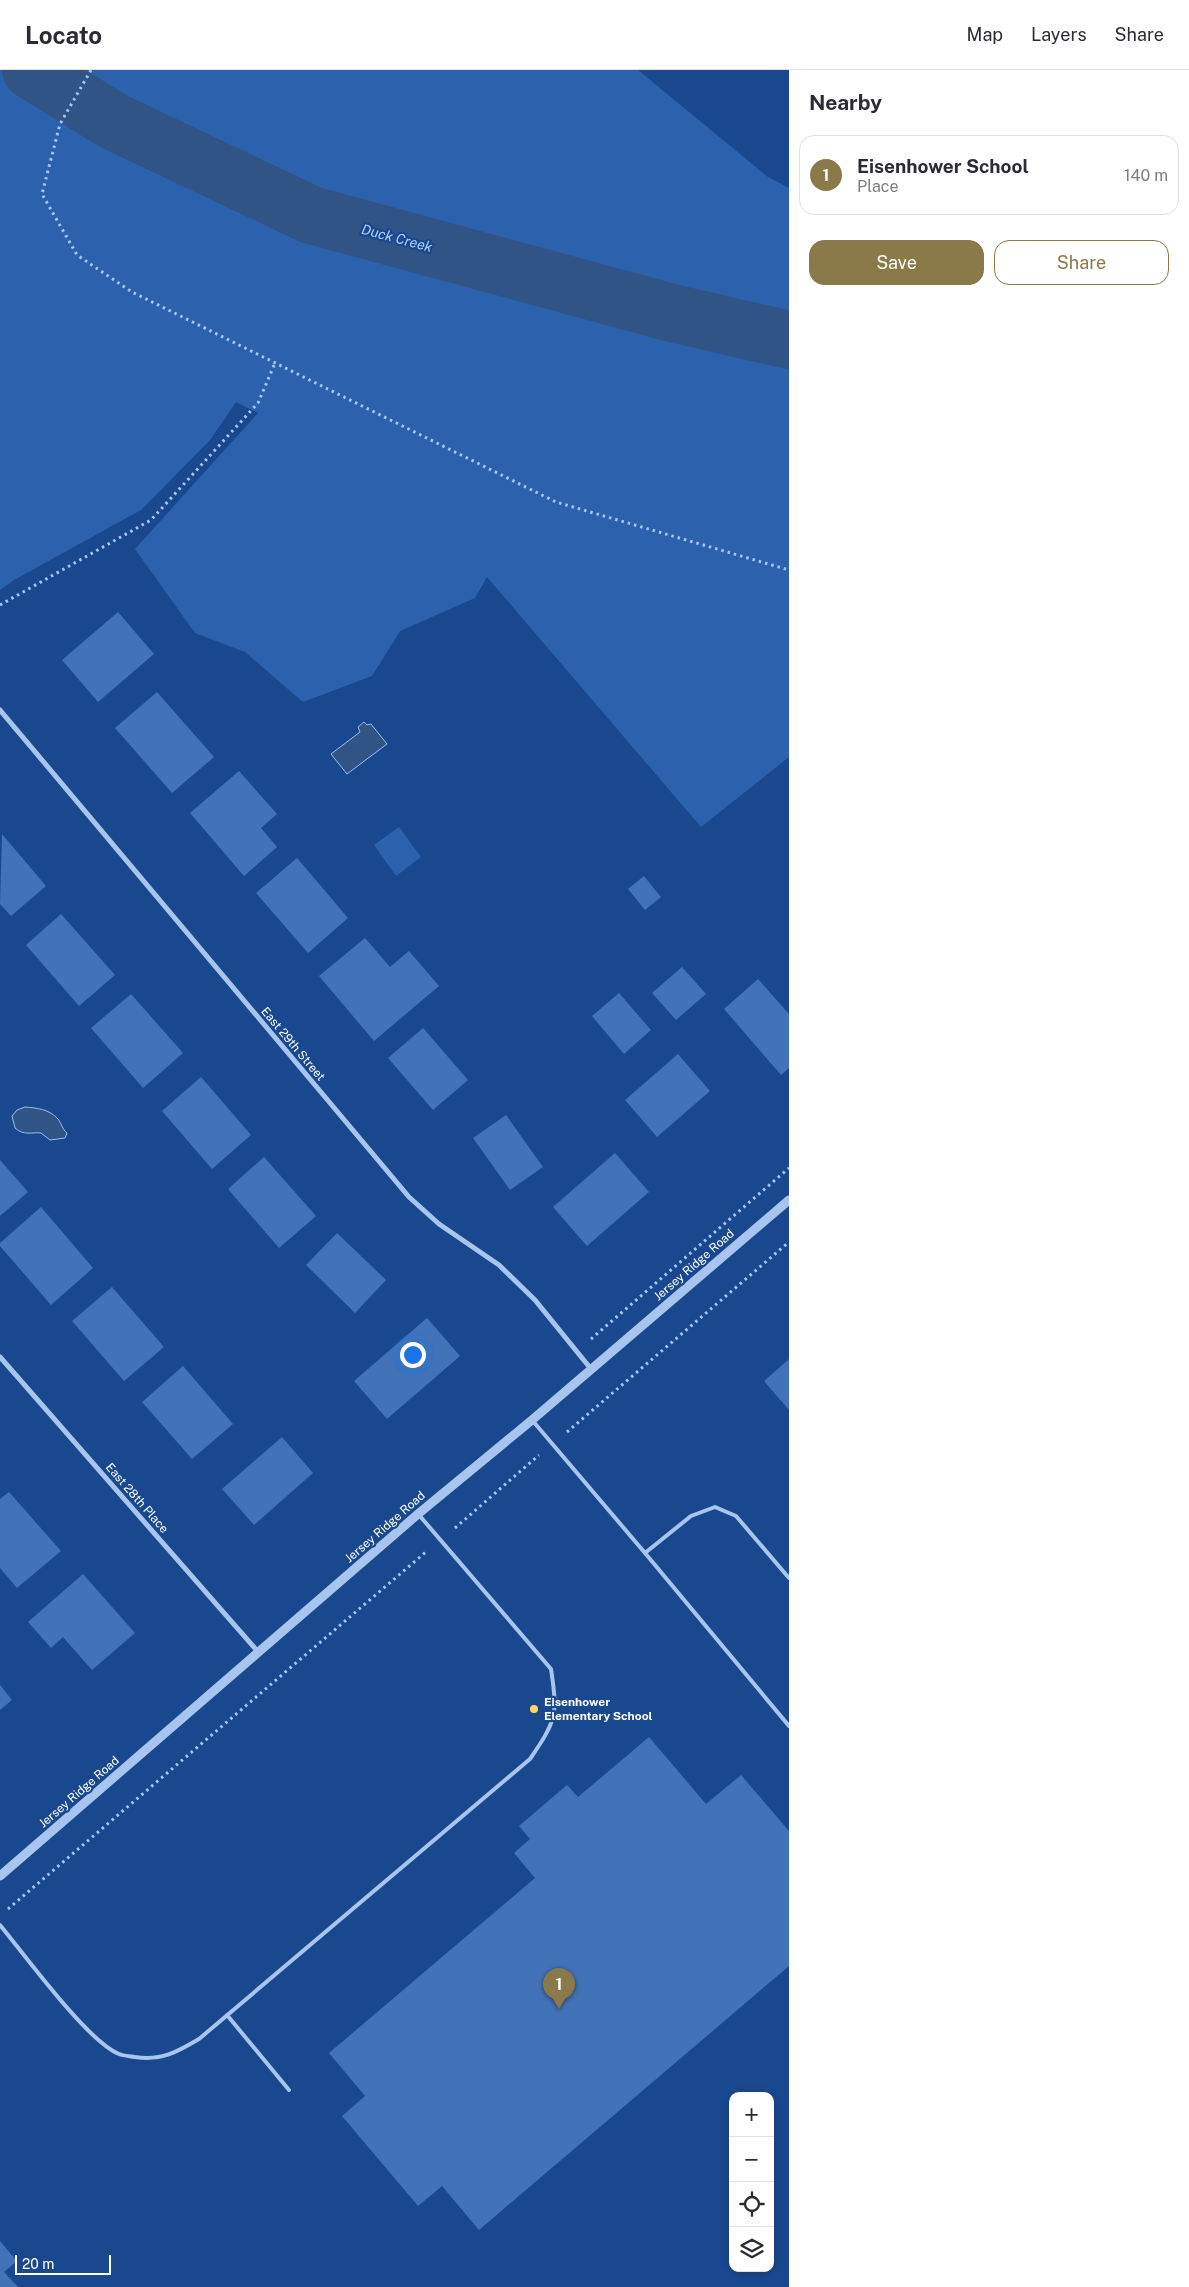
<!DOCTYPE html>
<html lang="en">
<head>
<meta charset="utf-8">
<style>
  :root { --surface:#fff; --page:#f7f7f7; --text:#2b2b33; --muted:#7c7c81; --line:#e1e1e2; --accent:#8a7949 }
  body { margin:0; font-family:"Public Sans",sans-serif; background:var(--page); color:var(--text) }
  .controls { position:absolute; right:15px; bottom:15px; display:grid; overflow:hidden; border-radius:10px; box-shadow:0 2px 8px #0003 }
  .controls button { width:45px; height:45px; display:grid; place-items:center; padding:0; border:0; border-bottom:1px solid var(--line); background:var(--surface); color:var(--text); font:25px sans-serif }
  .scale { position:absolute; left:15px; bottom:12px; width:96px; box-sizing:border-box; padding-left:5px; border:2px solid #fff; border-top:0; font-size:14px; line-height:18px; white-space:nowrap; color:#fff; -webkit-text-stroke:4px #1a488f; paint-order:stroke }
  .you { position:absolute; left:412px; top:1284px; width:18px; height:18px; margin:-12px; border:4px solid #fff; border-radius:50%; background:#1a73e8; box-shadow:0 0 0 8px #1a73e833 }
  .badge { display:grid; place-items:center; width:32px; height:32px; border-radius:50%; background:var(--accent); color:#fff; font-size:16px; font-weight:700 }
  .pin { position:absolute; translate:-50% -41px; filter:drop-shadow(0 1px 2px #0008) }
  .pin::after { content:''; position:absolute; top:26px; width:18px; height:15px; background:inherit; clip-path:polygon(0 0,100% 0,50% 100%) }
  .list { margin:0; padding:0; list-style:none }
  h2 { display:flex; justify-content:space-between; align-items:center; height:65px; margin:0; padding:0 20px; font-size:21px }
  h2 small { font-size:16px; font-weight:400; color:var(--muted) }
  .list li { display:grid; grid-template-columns:32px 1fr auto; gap:15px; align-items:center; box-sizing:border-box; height:80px; margin:0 10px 10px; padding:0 10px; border:1px solid var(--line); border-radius:15px }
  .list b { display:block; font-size:19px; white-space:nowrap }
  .list p { margin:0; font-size:16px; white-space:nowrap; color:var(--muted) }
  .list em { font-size:16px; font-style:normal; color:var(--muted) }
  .actions { display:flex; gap:10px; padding:15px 20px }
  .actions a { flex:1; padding:11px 0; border:1px solid var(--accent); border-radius:15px; text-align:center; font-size:18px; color:var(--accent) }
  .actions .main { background:var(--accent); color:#fff }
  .icon { flex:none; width:28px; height:28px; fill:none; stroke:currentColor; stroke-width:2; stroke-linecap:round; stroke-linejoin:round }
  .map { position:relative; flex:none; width:789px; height:2217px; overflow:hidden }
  header { display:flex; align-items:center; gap:30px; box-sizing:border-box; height:70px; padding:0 25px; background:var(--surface); border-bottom:1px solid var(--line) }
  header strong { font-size:24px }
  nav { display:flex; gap:28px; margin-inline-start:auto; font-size:18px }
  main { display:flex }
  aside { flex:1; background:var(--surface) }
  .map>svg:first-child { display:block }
</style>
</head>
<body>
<header>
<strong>Locato</strong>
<nav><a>Map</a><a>Layers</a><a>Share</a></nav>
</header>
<main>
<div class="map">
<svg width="789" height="2217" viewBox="0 0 789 2217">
  <rect width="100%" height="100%" fill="#1a488f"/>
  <g fill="#2c62ad">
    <polygon points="0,0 638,0 768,107 789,118 789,687 701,757 487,507 475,528 400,561 372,606 303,632 245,582 195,563 135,479 258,343 236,332 210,370 141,440 14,510 0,520"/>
    <polygon points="399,757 421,787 396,806 374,775"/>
  </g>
  <g fill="#315487" stroke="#9abff1">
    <polygon points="364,652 367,655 371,654 387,674 347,704 331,684 360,662 358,657"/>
    <path d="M25,1037C37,1038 49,1039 58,1049C62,1054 62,1059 67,1063L65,1068L50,1070L41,1063C31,1062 24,1066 15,1058L12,1046L17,1040Z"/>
  </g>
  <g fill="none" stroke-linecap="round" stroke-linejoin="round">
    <polyline stroke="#315487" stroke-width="58" points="31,0 113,51 311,145 672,243 789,270"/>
  </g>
  <g fill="#4272b7">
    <polygon points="118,542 154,584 98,632 62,590"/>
    <polygon points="157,622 214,687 172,723 115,658"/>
    <polygon points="239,701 277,744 261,758 277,777 244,806 190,743"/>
    <polygon points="2,764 46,816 11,846 0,834"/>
    <polygon points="297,788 348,848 308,883 256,823"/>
    <polygon points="644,806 661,827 645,840 628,819"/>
    <polygon points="61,844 115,905 79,936 26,875"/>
    <polygon points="365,868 390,897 409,881 439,916 374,971 319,906"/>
    <polygon points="682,897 706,924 676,950 652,923"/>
    <polygon points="758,909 789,944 789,998 781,1005 724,939"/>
    <polygon points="619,923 651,960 624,984 592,946"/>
    <polygon points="131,924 183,983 143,1018 91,958"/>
    <polygon points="423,958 468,1010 433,1040 388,988"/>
    <polygon points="678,984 710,1021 657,1067 625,1030"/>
    <polygon points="201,1007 251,1065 212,1099 162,1041"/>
    <polygon points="506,1045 543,1097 510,1120 473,1068"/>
    <polygon points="615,1083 649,1122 587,1176 553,1137"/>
    <polygon points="264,1087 316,1146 279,1178 228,1119"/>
    <polygon points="0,1090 28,1122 0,1146"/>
    <polygon points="41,1137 93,1198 51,1235 0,1176 0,1173"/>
    <polygon points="337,1163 386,1210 355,1243 306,1195"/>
    <polygon points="112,1217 164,1277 124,1311 72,1251"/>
    <polygon points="427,1248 460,1286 387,1349 354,1311"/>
    <polygon points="789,1289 789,1340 764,1311"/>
    <polygon points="183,1296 233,1354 192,1389 142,1332"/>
    <polygon points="282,1367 313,1403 254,1455 222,1419"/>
    <polygon points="9,1422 61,1481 17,1518 0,1498 0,1429"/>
    <polygon points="83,1504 135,1563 92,1600 63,1567 51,1578 28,1552"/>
    <polygon points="0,1615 12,1630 0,1640"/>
    <polygon points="649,1667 706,1734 741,1705 789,1761 789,1896 479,2160 442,2116 418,2136 342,2046 365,2026 329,1983 535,1808 514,1783 530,1769 519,1756 567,1715 578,1727"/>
    <polygon points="0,2171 17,2191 4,2202 18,2217 0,2217"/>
  </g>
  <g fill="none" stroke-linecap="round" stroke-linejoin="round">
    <g stroke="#a7c5ee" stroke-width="3" stroke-dasharray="2.5 4" stroke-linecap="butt">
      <polyline points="91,0 60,54 42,124 77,185 132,222 556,432 789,500"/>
      <polyline points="0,535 151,450 258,333 275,293"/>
      <polyline points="591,1269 789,1098"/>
      <polyline points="567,1362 789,1172"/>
      <polyline points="455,1458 539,1385"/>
      <polyline points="8,1839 427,1481"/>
    </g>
    <g stroke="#a7c5ee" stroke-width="4">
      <polyline points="532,1350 645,1483"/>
      <polyline points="789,1508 736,1446 715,1437 691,1446 645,1483 789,1656"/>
      <path d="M0,1855C24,1884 88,1972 119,1984C124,1986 130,1986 135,1987C162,1991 177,1982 199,1969L530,1689C556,1651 558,1645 551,1599L419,1445"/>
      <polyline points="227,1945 289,2020"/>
    </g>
    <g stroke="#a7c5ee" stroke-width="5">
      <polyline points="0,640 409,1127 439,1154 499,1195 535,1230 591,1299"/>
      <polyline points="0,1287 259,1583"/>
    </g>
    <polyline stroke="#a7c5ee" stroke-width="9" points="0,1806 418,1444 532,1350 789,1130"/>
  </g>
  <circle fill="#ffd864" stroke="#1a488f" stroke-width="2" cx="534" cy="1639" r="5"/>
  <g text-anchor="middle" stroke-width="4.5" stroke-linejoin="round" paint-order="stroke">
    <g font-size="12" fill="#fff" stroke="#1a488f">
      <text transform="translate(293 974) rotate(50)" y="4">East 29th Street</text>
      <text transform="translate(694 1195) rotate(-41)" y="4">Jersey Ridge Road</text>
      <text transform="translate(137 1428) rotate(49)" y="4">East 28th Place</text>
      <text transform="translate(385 1457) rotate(-41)" y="4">Jersey Ridge Road</text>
      <text transform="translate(79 1722) rotate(-41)" y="4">Jersey Ridge Road</text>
    </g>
    <g font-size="12" font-weight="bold" fill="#fff" stroke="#1a488f" text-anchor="start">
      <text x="544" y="1636">Eisenhower<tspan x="544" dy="14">Elementary School</tspan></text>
    </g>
    <g font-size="14" font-style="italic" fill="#b3cff5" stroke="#1a488f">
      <text transform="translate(397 168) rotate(15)" y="5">Duck Creek</text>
    </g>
  </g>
</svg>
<div class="controls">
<button>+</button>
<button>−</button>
<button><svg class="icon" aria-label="locate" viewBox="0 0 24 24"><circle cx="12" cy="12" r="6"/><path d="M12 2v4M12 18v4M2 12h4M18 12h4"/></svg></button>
<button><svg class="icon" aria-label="layers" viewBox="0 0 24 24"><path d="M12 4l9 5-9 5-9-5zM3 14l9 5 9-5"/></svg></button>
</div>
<div class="scale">20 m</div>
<div class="you"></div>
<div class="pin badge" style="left:559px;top:1939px">1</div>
</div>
<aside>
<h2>Nearby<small></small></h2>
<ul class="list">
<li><span class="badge">1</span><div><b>Eisenhower School</b><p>Place</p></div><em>140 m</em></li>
</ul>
<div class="actions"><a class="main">Save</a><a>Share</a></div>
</aside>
</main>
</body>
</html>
